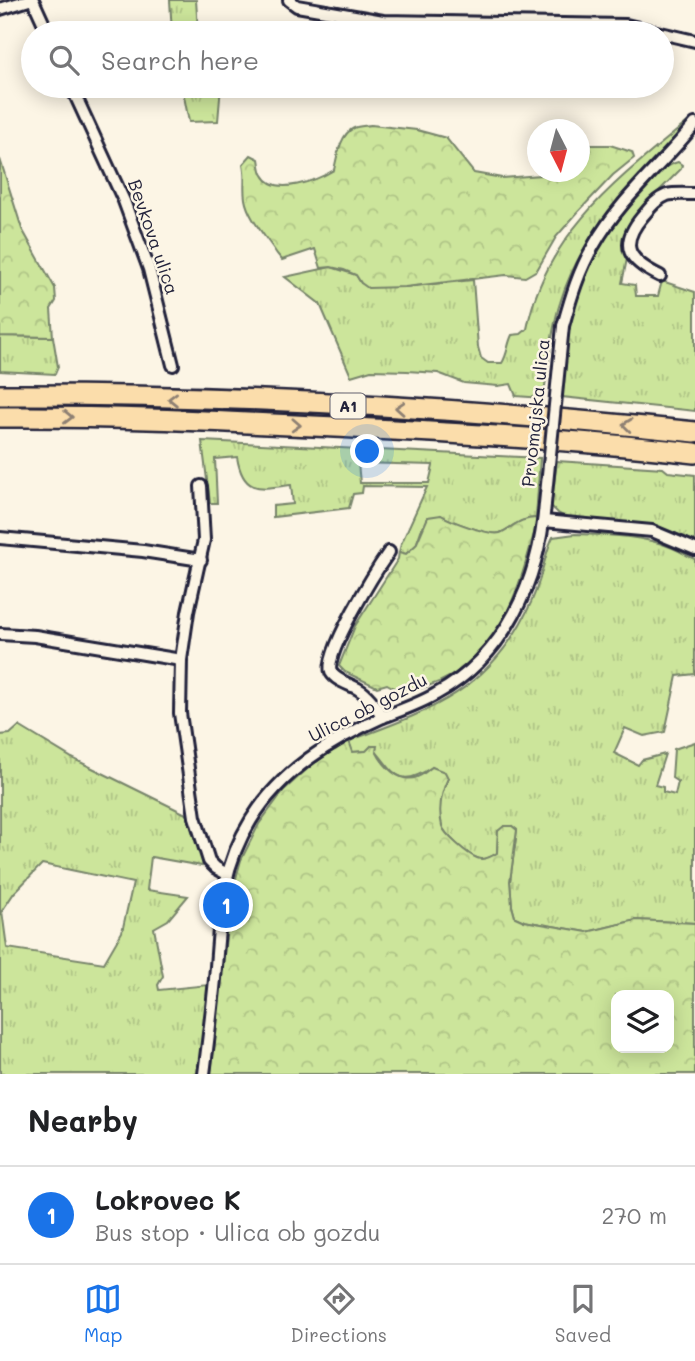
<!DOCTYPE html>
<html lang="en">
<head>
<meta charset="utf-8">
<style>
  :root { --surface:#fff; --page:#f6f6f6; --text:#202124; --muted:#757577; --line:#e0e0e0; --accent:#1a73e8 }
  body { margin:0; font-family:Mali,sans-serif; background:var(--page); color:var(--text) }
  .controls { position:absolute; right:21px; bottom:21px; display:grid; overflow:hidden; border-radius:14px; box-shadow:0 4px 18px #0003 }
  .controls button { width:63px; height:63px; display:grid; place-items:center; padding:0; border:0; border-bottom:2px solid var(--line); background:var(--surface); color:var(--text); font:35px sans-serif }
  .compass { position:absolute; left:527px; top:119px; width:63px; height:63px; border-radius:50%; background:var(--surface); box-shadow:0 4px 18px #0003; rotate:174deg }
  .you { position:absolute; left:368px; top:452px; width:24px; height:24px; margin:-18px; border:5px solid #fff; border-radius:50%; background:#1a73e8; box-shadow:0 0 0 10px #1a73e833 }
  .badge { display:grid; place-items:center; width:46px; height:46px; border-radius:50%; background:var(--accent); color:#fff; font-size:23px; font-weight:700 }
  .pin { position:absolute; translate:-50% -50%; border:4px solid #fff; box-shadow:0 2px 7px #0006 }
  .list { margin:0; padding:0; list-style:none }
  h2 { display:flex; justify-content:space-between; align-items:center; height:91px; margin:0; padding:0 28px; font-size:30px }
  h2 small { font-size:23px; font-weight:400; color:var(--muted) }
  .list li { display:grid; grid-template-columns:46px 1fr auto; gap:21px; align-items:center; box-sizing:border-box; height:98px; padding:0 28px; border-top:2px solid var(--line) }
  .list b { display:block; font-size:26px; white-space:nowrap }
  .list p { margin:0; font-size:23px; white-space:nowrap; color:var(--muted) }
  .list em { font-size:23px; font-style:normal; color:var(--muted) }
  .icon { flex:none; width:38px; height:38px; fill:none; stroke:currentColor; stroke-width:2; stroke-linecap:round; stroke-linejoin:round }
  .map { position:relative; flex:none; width:695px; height:1074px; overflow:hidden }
  .search { position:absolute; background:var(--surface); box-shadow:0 4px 18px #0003; left:21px; right:21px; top:21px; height:77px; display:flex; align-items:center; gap:18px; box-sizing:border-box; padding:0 24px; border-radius:38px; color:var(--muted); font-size:26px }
  .sheet { height:189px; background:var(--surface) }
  nav { display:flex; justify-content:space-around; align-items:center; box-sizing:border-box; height:98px; border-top:2px solid var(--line); background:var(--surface); font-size:19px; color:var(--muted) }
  nav a { display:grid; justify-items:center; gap:4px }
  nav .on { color:var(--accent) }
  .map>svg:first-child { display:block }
</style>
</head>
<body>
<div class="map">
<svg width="695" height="1074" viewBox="0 0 695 1074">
  <defs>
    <pattern id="grass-tufts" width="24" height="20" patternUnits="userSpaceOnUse" patternTransform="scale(1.75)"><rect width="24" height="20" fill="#cce59b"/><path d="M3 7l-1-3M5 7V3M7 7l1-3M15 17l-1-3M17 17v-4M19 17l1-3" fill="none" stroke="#afc486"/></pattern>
    <pattern id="forest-crowns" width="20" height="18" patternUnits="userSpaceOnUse" patternTransform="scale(1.75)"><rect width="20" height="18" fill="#cce59b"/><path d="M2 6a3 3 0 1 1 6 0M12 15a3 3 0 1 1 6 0" fill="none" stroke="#afc486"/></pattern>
  </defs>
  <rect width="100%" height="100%" fill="#fcf5e5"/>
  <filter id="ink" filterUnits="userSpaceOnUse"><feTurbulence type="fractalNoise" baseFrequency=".0143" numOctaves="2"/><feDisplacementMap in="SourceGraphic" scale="14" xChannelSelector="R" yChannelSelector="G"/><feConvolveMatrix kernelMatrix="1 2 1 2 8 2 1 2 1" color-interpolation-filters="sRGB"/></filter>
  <g filter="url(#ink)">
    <g fill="url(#grass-tufts)" stroke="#77846b" stroke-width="2" fill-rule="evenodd">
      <polygon points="170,0 196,0 198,30 225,33 172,33"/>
      <polygon points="182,86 221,86 218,121 189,122"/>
      <path d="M691,119V122C640,177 582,229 560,303C550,333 549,366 543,398L516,396L511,384L498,386L464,383L438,373L407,371L371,370L351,376L320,304L285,277L331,267L356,275L361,283L405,287L473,280L478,347L481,358L488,363H502C508,354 507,345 512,335L521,334L527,329C545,233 620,178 691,119Z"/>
      <path d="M678,162L682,165L681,169L654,196L629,229L628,254L622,283L635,285L636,296H658L662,281L695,292V411L562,397C567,306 581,256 646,189C656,178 663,166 678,162Z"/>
      <polygon points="0,336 53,337 58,367 55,374 0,371"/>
      <path d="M202,441L540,458L536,518C520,518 513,527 500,533C490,536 450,521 441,515L422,528L416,545L406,554L399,552L401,544L427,487L363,486L362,493L353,494L349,508L273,517V506L293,504L291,485C260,489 243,494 237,457L215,459L217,503H210ZM358,463L433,465V466L429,483H360Z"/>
      <path d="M557,461L663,468L668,472L695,475V542C651,520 614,523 567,518L558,513L551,506Z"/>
      <path d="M575,534C607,535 640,535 670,547C679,550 687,556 695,559V674L677,676L665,732L644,736L625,728L614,753L638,765L642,760L665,754L655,785L663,787V792L675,795L678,782L672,778L674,749L695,742V923L636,920L587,932L524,921L515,917L512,906L510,881L517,830L512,826L498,831L497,853C491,857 484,861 477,858C468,855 444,834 442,826C437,809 441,793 448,778L432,767C395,792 394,769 371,746L367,751L352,752L349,741C426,712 486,693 526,613C534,598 539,583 543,567C546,557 548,546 553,537Z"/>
      <path d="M19,726L72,758L192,817L203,862L202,866L151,857L147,890L188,896L168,920L154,928L163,976L158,985L159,990L208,985L199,1074H0V735L10,734ZM42,864L133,883L122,932L104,963L7,948L2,911L14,893Z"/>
    </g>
    <g fill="url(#forest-crowns)" stroke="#77846b" stroke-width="2" fill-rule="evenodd">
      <path d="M371,125L417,130L446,138L474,173L502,178L580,172V148L583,145H610L632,152L634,158L613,175L578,212L556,237L537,270L525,277L506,275L405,287L368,288L361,283L356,275L344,270L331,267L321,268L315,249L282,260L277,254C267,238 248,218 245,199C243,187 246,178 243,164L251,155L259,159C260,163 260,171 263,175C275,198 319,179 334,170C337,157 340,134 354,128C358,126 366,126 371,125Z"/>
      <polygon points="0,159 22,229 55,288 56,301 51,309 53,337 0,336"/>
      <path d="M441,515C450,521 490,536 500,533C513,527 520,518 536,518V526C519,590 499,663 428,686C413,691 401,693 387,684L377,687L345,672L339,666L355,626L398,559L399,552L406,554L416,545L428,517Z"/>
      <path d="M349,741L353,752L366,751L371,746H377L376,751C383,765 399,784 417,777C422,776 428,770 432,767L445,772L448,778C441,793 438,809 442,826C444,834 468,855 477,858C484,861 491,857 497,853L498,831L504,826H512L517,830L510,881L512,906L515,917L524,921L587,932L636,920L695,923V1074H211L230,900L241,860L259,824L284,790L314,763ZM669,995V1048H616V995Z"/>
    </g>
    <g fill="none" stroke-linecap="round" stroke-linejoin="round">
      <defs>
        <g id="street">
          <polyline points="33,0 48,33"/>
          <polyline points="289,0 297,6 383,21 626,25 695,41"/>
          <polyline points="0,9 29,0"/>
          <polyline points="71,86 124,201 149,269 173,365"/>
          <path d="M660,276C629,261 618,246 642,217C649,209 656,199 667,195C675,193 686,194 695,194"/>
          <path d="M563,326C571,297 579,270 594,245C620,199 662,165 695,124"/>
          <polyline points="201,486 204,540 188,612 181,660 180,713 195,817 209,861 216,868 227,874"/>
          <polyline points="544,521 652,531 695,549"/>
          <polyline points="0,538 143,551 201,560"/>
          <polyline points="0,634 35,636 181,660"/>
          <path d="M383,717C376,707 369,695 358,689C350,684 336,681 331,672C323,655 377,569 389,552"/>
          <path d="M204,1074C208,1042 212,1011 215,979C220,922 219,871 251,820C281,771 331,740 383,717C401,710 419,704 436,694C505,657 539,580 545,504"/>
        </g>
        <g id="highway">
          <path d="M0,395C232,394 465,408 695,432"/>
          <path d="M0,417C104,416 209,421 313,426C441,432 568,439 695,453"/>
        </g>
      </defs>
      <use href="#street" stroke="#22223b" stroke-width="16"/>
      <use href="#highway" stroke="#22223b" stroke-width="24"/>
      <use href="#street" stroke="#fcf5e5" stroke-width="10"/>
      <use href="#highway" stroke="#fbddab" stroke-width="19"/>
      <defs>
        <polyline id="street-bridge" points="545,504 563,326"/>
      </defs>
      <use href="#street-bridge" stroke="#22223b" stroke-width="16" stroke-linecap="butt"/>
      <use href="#street-bridge" stroke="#fcf5e5" stroke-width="10"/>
    </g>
    <defs><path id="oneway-chevron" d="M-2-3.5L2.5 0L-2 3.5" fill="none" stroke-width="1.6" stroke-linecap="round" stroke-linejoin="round" transform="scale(1.75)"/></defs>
    <g stroke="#8e8073">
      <use href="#oneway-chevron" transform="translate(173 399) rotate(-179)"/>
      <use href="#oneway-chevron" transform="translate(400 408) rotate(-176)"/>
      <use href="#oneway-chevron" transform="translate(68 417) rotate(1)"/>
      <use href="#oneway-chevron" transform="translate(296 425) rotate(3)"/>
      <use href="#oneway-chevron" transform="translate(627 425) rotate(-174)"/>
    </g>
  </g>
  <g text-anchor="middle" stroke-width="5" stroke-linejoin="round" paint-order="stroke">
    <rect fill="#fcf5e5" stroke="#63616e" stroke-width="2" x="330.5" y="393.5" width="35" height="25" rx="5"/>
    <g font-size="16" font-weight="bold" fill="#22223b">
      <text x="348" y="412">A1</text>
    </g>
    <g font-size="18" fill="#22223b" stroke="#fcf5e5">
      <text transform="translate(153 237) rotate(71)" y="6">Bevkova ulica</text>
      <text transform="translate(536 413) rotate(-84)" y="6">Prvomajska ulica</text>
      <text transform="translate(368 708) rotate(-27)" y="6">Ulica ob gozdu</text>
    </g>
  </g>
</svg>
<div class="controls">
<button><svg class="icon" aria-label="layers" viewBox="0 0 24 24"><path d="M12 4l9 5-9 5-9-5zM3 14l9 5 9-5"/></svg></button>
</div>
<svg class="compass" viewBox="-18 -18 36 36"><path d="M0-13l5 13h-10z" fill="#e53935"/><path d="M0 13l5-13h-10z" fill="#757577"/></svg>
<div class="you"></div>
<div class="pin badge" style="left:226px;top:905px">1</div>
<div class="search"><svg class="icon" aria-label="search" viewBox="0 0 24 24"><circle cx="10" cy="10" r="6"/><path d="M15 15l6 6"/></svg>Search here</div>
</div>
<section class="sheet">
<h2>Nearby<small></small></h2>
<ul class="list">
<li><span class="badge">1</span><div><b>Lokrovec K</b><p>Bus stop · Ulica ob gozdu</p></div><em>270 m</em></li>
</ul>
</section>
<nav>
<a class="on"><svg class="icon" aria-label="map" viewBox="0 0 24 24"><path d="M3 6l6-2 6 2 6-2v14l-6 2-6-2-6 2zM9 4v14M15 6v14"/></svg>Map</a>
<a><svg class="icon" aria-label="directions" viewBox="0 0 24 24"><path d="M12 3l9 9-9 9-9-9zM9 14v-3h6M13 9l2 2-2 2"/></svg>Directions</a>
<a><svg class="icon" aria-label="saved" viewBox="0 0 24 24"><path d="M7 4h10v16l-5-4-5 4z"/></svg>Saved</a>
</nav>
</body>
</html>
